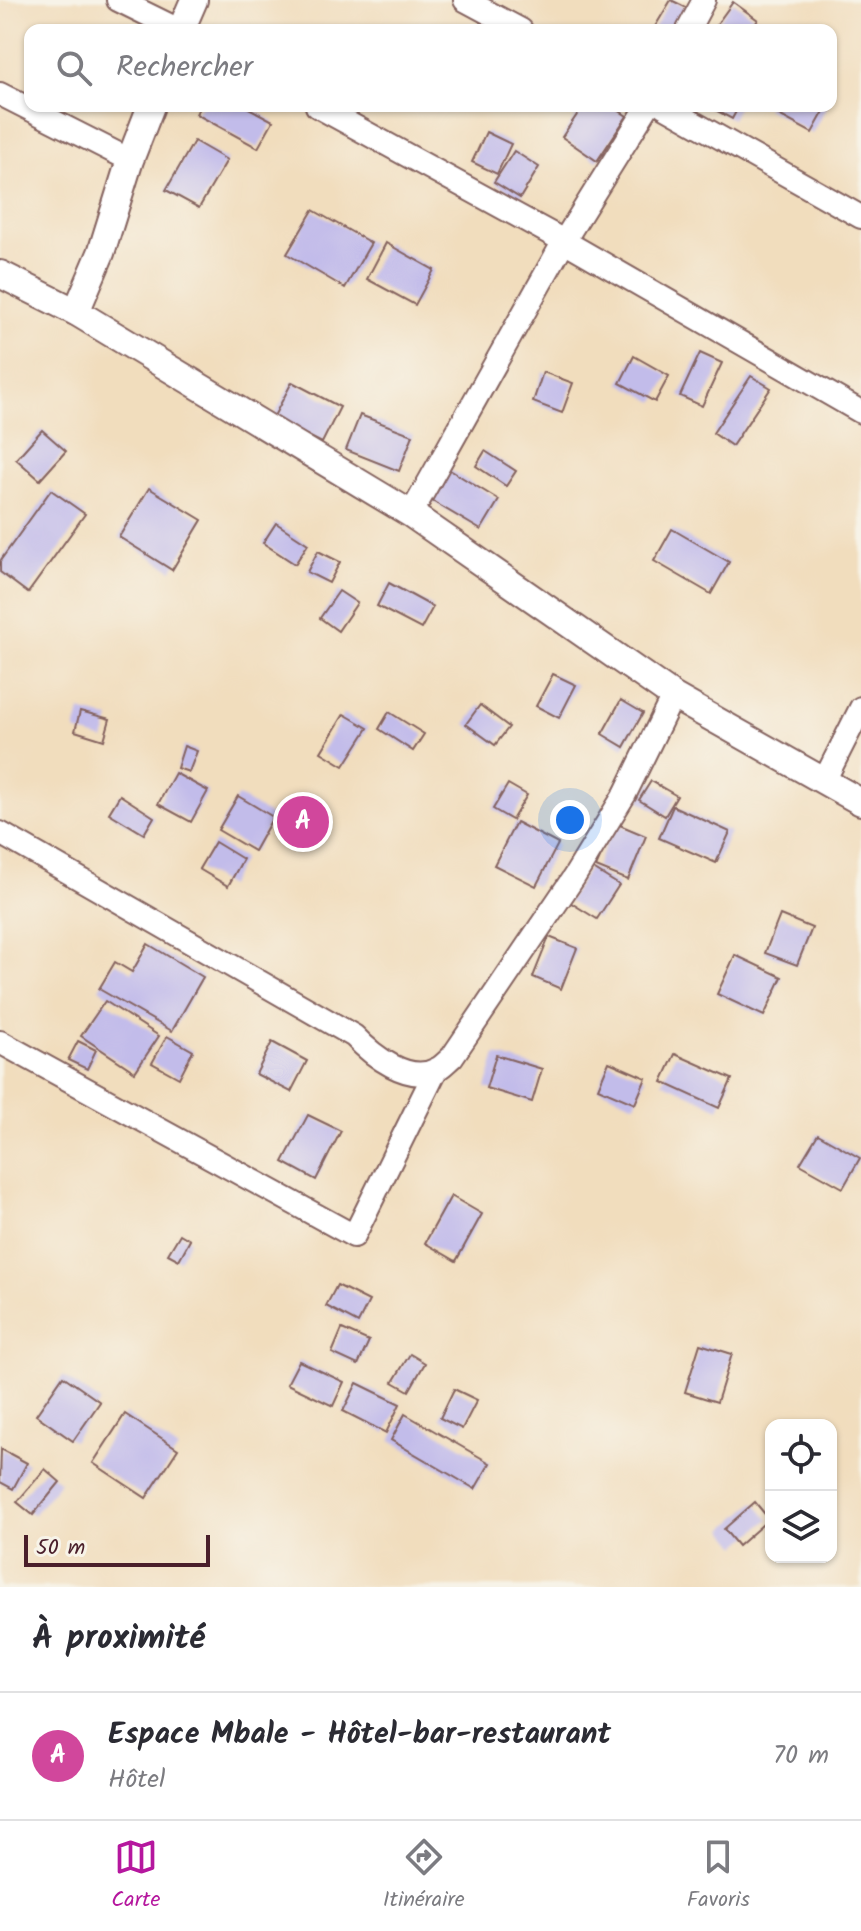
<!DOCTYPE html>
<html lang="fr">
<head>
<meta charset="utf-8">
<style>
  :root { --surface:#fff; --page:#f2f2f3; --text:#2b2b33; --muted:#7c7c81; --line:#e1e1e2; --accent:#b5179e }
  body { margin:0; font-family:Kalam,sans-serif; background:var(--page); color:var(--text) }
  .controls { position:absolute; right:24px; bottom:24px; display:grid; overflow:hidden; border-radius:16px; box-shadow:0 2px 6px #0004 }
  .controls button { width:72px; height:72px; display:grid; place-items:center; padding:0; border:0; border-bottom:2px solid var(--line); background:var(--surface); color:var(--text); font:40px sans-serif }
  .scale { position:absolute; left:24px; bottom:20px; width:186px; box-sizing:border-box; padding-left:8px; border:4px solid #4a1f2b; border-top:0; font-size:22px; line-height:28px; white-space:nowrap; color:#4a1f2b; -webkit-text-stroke:6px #f7f3e8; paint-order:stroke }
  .you { position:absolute; left:570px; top:820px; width:28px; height:28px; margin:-20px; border:6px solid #fff; border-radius:50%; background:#1a73e8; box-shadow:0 0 0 12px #1a73e833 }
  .badge { display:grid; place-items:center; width:52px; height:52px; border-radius:50%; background:var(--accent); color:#fff; font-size:26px; font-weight:700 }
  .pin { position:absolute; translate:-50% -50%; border:4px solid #fff; box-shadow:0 2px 8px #0006 }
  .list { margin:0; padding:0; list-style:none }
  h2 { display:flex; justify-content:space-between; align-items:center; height:104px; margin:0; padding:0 32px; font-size:34px }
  h2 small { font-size:26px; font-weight:400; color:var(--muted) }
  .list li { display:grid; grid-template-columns:52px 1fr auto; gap:24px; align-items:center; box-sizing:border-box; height:128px; padding:0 32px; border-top:2px solid var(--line) }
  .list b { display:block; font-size:30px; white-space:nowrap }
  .list p { margin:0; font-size:26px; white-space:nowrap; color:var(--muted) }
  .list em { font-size:26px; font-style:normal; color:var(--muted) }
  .icon { flex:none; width:44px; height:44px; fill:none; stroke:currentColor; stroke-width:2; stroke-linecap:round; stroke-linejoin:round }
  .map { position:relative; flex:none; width:861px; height:1587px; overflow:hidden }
  .search { position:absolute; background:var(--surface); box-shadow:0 2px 6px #0004; left:24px; right:24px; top:24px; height:88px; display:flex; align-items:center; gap:20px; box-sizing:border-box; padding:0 28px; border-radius:16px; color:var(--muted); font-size:30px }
  .sheet { height:232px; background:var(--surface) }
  nav { display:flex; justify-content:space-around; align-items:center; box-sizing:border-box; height:112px; border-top:2px solid var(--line); background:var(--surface); font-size:22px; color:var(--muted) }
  nav a { display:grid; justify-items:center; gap:4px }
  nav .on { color:var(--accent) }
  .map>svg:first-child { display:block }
</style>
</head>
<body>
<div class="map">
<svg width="861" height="1587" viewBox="0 0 861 1587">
  <rect width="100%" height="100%" fill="#f7f3e8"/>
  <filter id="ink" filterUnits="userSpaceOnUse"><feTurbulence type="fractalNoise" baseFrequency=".0125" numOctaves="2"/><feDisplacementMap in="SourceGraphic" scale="16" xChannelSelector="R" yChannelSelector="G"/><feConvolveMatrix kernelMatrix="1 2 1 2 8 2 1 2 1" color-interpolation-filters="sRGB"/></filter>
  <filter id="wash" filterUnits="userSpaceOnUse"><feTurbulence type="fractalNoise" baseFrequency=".006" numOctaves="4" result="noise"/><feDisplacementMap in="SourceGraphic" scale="32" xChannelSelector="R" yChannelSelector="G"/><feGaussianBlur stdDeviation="1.8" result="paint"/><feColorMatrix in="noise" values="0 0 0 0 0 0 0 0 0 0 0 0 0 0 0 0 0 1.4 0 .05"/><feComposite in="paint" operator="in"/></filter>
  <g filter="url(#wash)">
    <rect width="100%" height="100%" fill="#f1ddbd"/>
    <g id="blocks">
      <g fill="#c2bcea">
        <polygon points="671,0 693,11 682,30 653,30"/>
        <polygon points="733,2 758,20 751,30 724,30 717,24"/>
        <polygon points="200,106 245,106 273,121 258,148 196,114"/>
        <polygon points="583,106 612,106 627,116 597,161 562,137"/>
        <polygon points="708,106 739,106 732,119"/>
        <polygon points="767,106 827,106 812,133 766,108"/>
        <polygon points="486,132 511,144 497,174 472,162"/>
        <polygon points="194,141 227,160 199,208 166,190"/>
        <polygon points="514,151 539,167 520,198 494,182"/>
        <polygon points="313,210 371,243 345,288 287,254"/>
        <polygon points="386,243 434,270 415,305 367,279"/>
        <polygon points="700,353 722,363 702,406 680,396"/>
        <polygon points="634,356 669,376 655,402 620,383"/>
        <polygon points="543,372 573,383 562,413 533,402"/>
        <polygon points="751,376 771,388 732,446 713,433"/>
        <polygon points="292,382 340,407 322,443 273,418"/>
        <polygon points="360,415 413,435 399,471 346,450"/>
        <polygon points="42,430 66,451 40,480 16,459"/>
        <polygon points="485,451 516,471 506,486 476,466"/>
        <polygon points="445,467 499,500 481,530 427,498"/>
        <polygon points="149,488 202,520 172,570 119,537"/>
        <polygon points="51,490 85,514 28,593 0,572 0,561"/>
        <polygon points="276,523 308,544 295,564 263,543"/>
        <polygon points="672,529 729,562 711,594 654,561"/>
        <polygon points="318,551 340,562 329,583 307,572"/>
        <polygon points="389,583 433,607 421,629 377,606"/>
        <polygon points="339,591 357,603 338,631 320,618"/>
        <polygon points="553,674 576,685 559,718 536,706"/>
        <polygon points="621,700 643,713 624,747 602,734"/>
        <polygon points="480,705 509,727 495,745 466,724"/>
        <polygon points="80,711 110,719 104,740 75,731"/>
        <polygon points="389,712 424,734 413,751 379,729"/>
        <polygon points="344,714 368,728 344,766 321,752"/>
        <polygon points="184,746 197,751 189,772 177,768"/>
        <polygon points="175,773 208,791 191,822 158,804"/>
        <polygon points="651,781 677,796 665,816 639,800"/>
        <polygon points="508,784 527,795 512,820 493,809"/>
        <polygon points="120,795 154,817 144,834 109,813"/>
        <polygon points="238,796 273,817 254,851 218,830"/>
        <polygon points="673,806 730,832 716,863 659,838"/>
        <polygon points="516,822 558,844 536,886 494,865"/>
        <polygon points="615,823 646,836 628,880 596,867"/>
        <polygon points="215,842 243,859 228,886 199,869"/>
        <polygon points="590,867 619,885 597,919 568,901"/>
        <polygon points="780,915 812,928 797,965 765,953"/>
        <polygon points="549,937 577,948 561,989 533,977"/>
        <polygon points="148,944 203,977 172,1031 99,989 115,962 132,972"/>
        <polygon points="735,955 782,977 764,1016 717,994"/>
        <polygon points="105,1001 159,1036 135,1072 81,1036"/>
        <polygon points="167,1036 193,1051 179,1078 152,1063"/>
        <polygon points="78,1041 96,1050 87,1069 68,1060"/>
        <polygon points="272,1042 307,1061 291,1092 256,1074"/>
        <polygon points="675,1054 732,1079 719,1108 662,1082"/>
        <polygon points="496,1055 542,1069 532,1102 486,1088"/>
        <polygon points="609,1062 646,1078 635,1104 598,1088"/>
        <polygon points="308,1115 341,1131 316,1180 283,1162"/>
        <polygon points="818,1134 860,1158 843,1188 800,1164"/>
        <polygon points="451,1196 482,1214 456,1261 425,1243"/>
        <polygon points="180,1234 190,1240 179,1260 168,1254"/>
        <polygon points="337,1285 369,1301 358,1323 326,1306"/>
        <polygon points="342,1329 369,1341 358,1365 332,1353"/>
        <polygon points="700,1344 732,1354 717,1402 685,1392"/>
        <polygon points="410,1354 425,1363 409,1391 393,1382"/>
        <polygon points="299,1361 344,1382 333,1406 287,1384"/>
        <polygon points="63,1376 100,1402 73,1441 36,1415"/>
        <polygon points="357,1383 400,1404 386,1433 343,1411"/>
        <polygon points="454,1389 477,1400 462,1429 440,1418"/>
        <polygon points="125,1414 178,1449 146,1498 93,1463"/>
        <polygon points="405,1414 490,1463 475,1489 391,1440"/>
        <polygon points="1,1449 27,1463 13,1489 0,1482"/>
        <polygon points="45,1469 60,1482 33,1515 17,1502"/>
        <polygon points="755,1502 769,1519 738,1546 724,1529"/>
      </g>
    </g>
  </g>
  <g filter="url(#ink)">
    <use href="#blocks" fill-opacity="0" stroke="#84625e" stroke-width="2"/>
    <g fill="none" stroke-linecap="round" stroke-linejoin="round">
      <defs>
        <g id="minor">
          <polyline points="118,0 179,30"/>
          <polyline points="465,0 521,30"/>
          <polyline points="688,30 704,0"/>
          <polyline points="0,94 130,160"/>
          <polyline points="317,106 564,241 861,412"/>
          <polyline points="664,106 861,217"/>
          <polyline points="411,514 564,241 648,106"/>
          <polyline points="824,781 861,708"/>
          <path d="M0,833L354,1036C372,1055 409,1085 437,1069C442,1067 447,1061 452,1057L574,877L625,794L673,696"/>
          <polyline points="0,1042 354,1236 436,1070"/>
        </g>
        <g id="tertiary">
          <polyline points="181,30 194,0"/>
          <polyline points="0,274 76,312 411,514 673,696 861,802"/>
          <polyline points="76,312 101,253 130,160 151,106"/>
        </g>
      </defs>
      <use href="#minor" stroke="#84625e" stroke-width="26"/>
      <use href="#tertiary" stroke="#84625e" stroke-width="30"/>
      <use href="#minor" stroke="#fff" stroke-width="22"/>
      <use href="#tertiary" stroke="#fff" stroke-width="26"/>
    </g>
  </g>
</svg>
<div class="controls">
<button><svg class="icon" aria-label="locate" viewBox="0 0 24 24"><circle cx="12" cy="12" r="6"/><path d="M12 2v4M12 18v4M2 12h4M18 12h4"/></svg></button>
<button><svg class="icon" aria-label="layers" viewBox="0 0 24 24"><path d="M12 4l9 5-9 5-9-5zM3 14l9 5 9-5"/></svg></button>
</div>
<div class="scale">50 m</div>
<div class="you"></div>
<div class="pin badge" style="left:303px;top:822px;background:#d1479c">A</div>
<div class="search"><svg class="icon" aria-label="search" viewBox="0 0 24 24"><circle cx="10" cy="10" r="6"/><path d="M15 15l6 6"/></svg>Rechercher</div>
</div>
<section class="sheet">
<h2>À proximité<small></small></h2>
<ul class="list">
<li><span class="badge" style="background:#d1479c">A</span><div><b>Espace Mbale - Hôtel-bar-restaurant</b><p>Hôtel</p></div><em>70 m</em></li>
</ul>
</section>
<nav>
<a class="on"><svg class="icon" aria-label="map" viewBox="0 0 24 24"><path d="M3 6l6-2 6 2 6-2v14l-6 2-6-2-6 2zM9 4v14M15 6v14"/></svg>Carte</a>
<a><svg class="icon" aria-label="directions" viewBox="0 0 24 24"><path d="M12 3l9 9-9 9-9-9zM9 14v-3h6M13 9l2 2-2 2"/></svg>Itinéraire</a>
<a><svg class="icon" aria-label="saved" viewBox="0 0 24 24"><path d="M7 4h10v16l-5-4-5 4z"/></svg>Favoris</a>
</nav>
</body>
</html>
